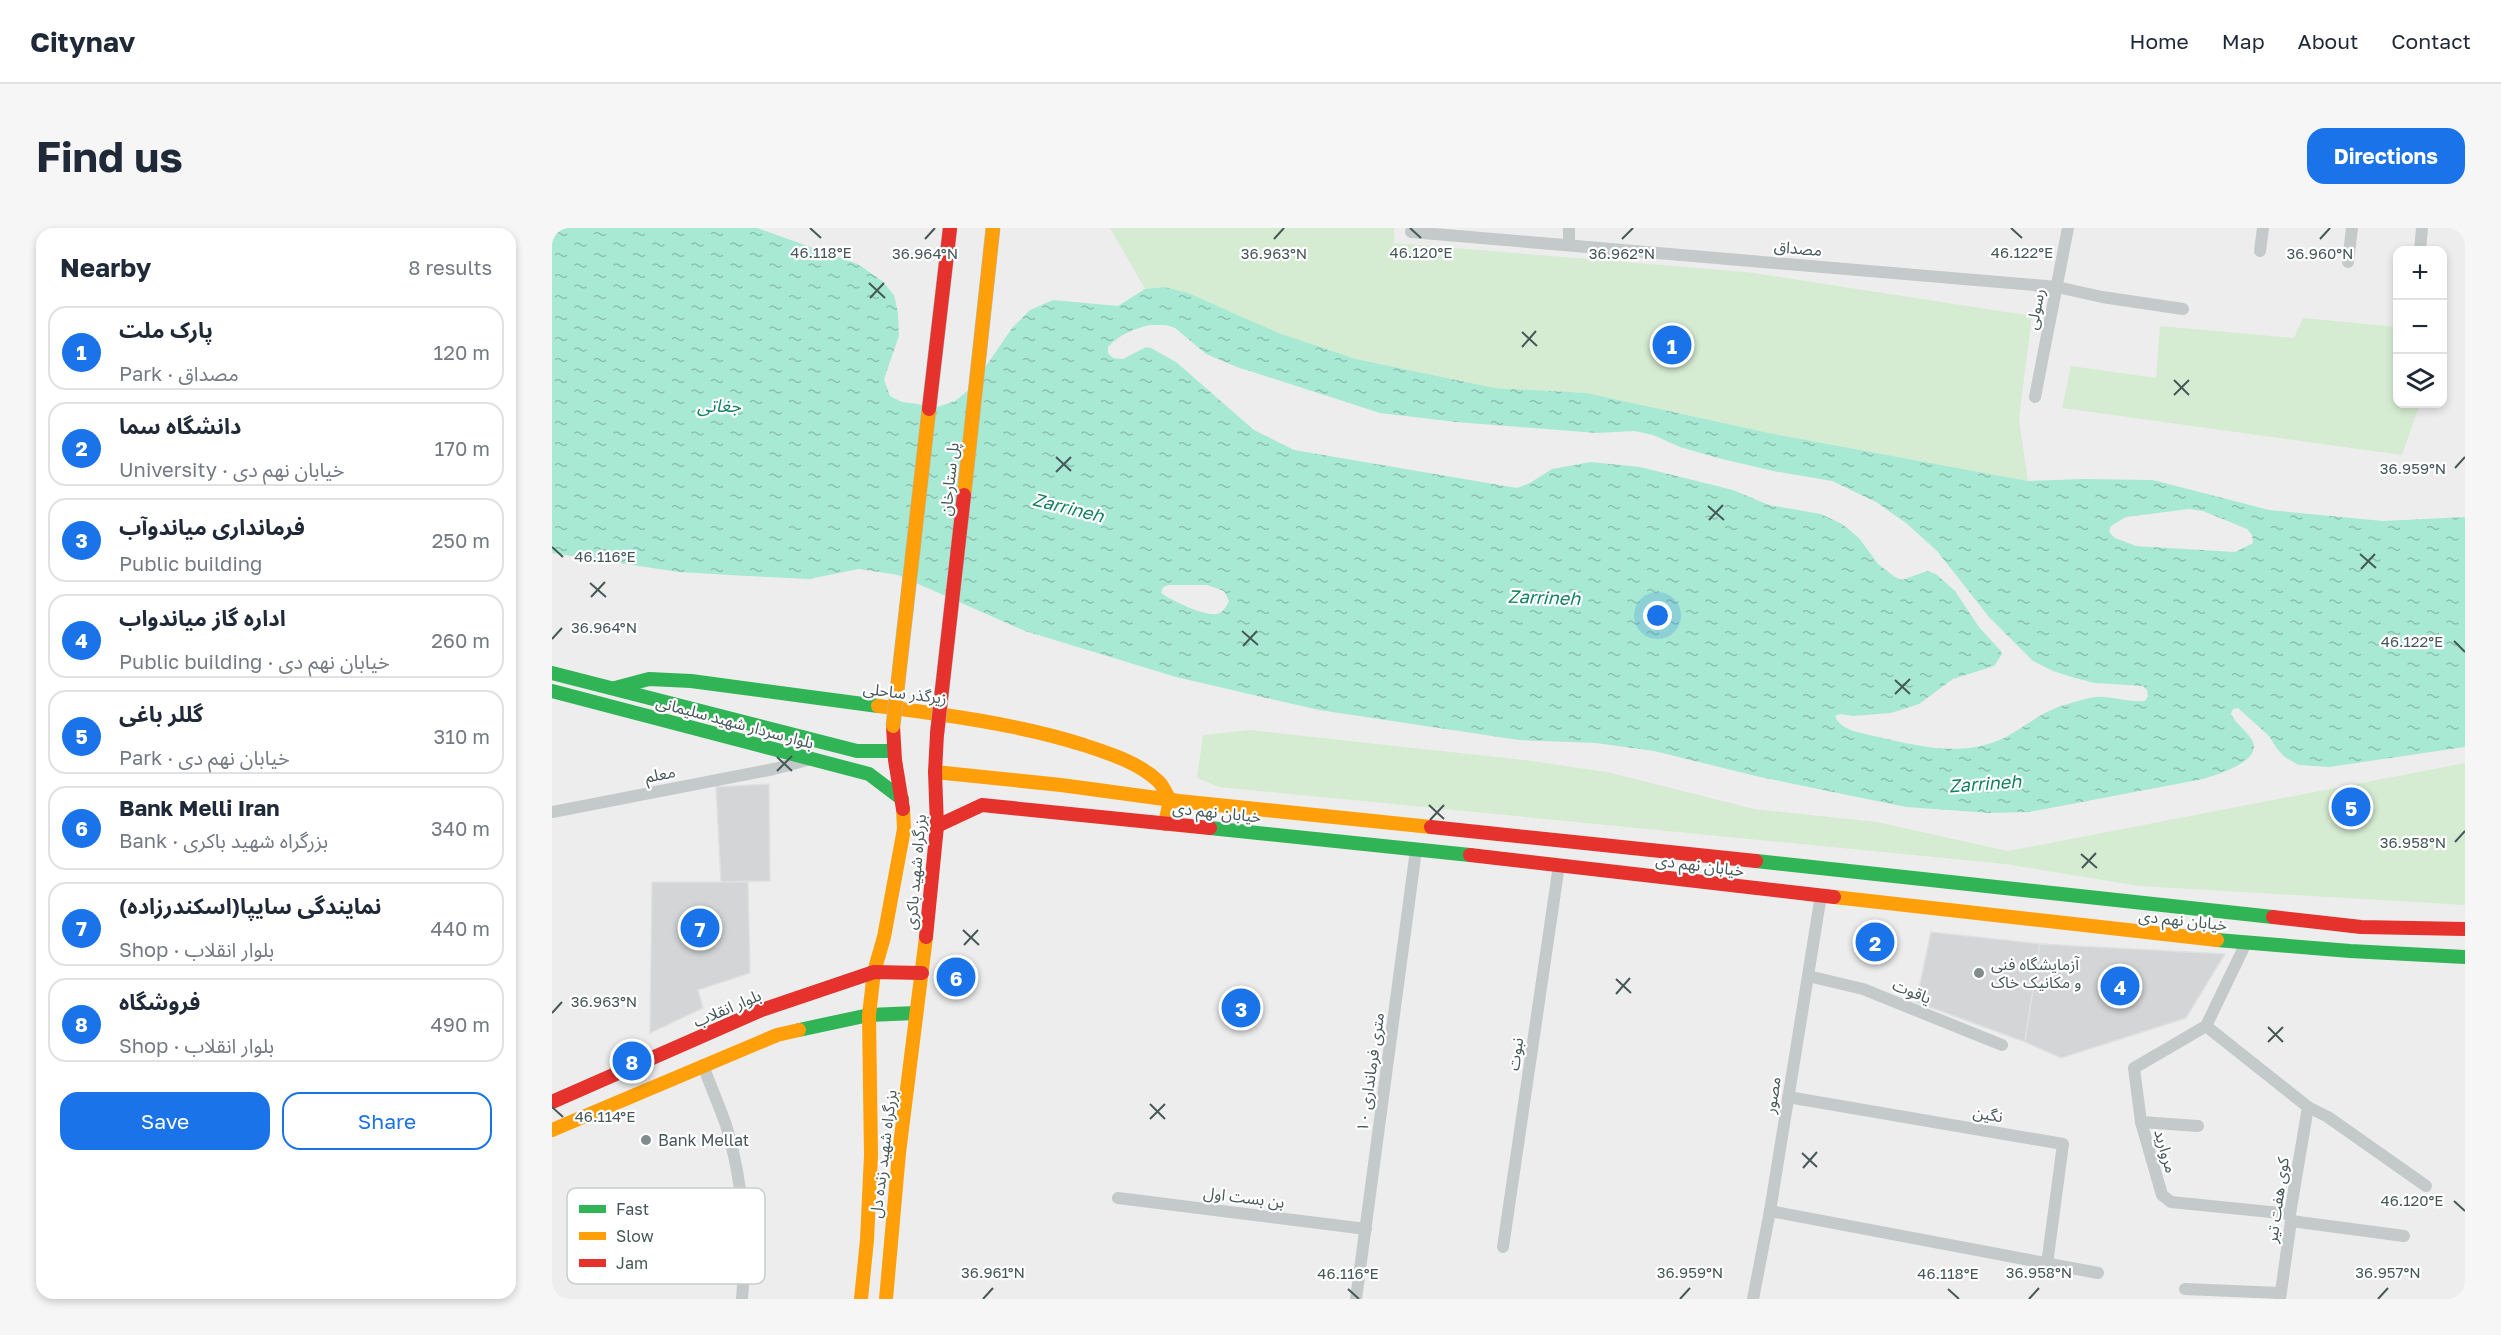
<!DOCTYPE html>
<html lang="en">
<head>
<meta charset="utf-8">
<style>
  :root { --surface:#fff; --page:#f6f6f7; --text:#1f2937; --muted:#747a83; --line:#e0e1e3; --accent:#1a73e8 }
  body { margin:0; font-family:"Golos Text","Noto Sans Arabic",sans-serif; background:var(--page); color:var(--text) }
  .controls { position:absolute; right:18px; top:18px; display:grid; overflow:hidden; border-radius:12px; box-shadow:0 3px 9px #0003 }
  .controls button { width:54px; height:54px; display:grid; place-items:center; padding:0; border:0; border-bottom:2px solid var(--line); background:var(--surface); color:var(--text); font:30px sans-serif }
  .you { position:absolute; left:1106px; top:388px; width:21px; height:21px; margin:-15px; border:4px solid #fff; border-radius:50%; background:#1a73e8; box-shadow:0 0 0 9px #1a73e833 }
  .badge { display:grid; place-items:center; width:39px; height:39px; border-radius:50%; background:var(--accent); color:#fff; font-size:20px; font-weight:700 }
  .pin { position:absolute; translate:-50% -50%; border:3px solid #fff; box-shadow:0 2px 6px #0006 }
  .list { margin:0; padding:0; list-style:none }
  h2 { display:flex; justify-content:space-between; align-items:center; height:78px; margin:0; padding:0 24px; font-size:26px }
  h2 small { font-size:20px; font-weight:400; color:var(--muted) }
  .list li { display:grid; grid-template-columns:39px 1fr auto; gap:18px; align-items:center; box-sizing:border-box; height:84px; margin:0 12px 12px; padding:0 12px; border:2px solid var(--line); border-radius:18px }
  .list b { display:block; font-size:22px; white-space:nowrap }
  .list p { margin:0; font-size:20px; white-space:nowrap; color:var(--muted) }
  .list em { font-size:20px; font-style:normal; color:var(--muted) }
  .actions { display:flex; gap:12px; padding:18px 24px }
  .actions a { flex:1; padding:14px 0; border:2px solid var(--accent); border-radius:18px; text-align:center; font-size:21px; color:var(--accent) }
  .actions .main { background:var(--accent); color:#fff }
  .icon { flex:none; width:33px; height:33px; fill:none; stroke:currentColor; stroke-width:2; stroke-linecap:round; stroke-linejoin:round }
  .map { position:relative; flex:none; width:1913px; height:1071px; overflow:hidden; border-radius:18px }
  header { display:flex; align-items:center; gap:36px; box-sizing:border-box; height:84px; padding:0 30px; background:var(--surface); border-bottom:2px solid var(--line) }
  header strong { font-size:28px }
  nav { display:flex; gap:33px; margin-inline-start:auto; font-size:21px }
  .intro { display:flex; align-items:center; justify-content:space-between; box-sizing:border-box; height:144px; padding:0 36px }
  h1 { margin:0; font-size:42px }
  .button { padding:15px 27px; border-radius:18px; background:var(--accent); color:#fff; font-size:21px; font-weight:700 }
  main { display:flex; gap:36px; padding:0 36px }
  aside { flex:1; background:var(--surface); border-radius:18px; box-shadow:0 3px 9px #0003 }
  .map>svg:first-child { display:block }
</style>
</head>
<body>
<header>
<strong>Citynav</strong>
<nav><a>Home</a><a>Map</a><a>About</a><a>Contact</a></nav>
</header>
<div class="intro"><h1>Find us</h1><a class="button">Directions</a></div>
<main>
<aside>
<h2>Nearby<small>8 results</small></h2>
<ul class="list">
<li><span class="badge">1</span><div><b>پارک ملت</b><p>Park · مصداق</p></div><em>120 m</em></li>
<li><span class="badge">2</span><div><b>دانشگاه سما</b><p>University · خیابان نهم دی</p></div><em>170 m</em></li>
<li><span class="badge">3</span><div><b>فرمانداری میاندوآب</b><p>Public building</p></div><em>250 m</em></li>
<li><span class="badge">4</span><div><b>اداره گاز میاندواب</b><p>Public building · خیابان نهم دی</p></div><em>260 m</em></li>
<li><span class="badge">5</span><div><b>گللر باغی</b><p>Park · خیابان نهم دی</p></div><em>310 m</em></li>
<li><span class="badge">6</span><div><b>Bank Melli Iran</b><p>Bank · بزرگراه شهید باکری</p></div><em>340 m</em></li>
<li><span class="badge">7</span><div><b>نمایندگی سایپا(اسکندرزاده)</b><p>Shop · بلوار انقلاب</p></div><em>440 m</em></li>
<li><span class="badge">8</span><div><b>فروشگاه</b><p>Shop · بلوار انقلاب</p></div><em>490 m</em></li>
</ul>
<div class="actions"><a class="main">Save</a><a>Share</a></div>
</aside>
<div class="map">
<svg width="1913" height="1071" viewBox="0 0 1913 1071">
  <defs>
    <pattern id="water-ripples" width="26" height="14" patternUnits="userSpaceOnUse" patternTransform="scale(1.5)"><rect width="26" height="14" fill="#a8e9d3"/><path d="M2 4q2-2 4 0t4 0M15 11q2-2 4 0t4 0" fill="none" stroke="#8bc0ae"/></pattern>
  </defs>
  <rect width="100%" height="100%" fill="#eeedee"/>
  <g fill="#d6ecd2">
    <polygon points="558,0 842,0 842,15 1195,44 1480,88 1467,191 1476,253 1217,205 1035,165 943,160 804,131 724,104 612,59 593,61"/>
    <polygon points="1751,90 1845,99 1846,176 1868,176 1850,227 1510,180 1519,138 1604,150 1608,98 1742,110"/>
    <polygon points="698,502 972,532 1055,544 1202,581 1325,594 1456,623 1913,535 1913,677 1587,658 1453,636 667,559 645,550 651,507"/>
  </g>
  <path fill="url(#water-ripples)" fill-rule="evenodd" d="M0,0H205L306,36L330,53L342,67L346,85L347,108L332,151L338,168L350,174L385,179L403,173L419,160L460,100L478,82L501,72L566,78L593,61L612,59L636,65L724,104L804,131L943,160L1035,165L1217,205L1476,253L1531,251L1601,252L1717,282L1831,293L1913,289V519L1777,539L1747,537L1734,530L1725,521L1717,508L1686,480L1681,481L1679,486C1684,496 1694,502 1700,512C1712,533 1664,547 1651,551L1477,584L1438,585L1354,579L1208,549L1102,523L1044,515L967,512L767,482L710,469L624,449L473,403L346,347L307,341L257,351L195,348L127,344L0,325ZM598,97H614L623,100L654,126L685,139L828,185L904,194L1045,205L1082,203L1101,207L1128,219L1166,230L1221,243L1280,253L1324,274L1354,295L1385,323L1437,389L1481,433L1501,443L1523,450L1543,455L1591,458L1595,462L1596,468L1593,473C1578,474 1566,470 1552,469C1540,468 1528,473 1516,476C1494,481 1475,497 1456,508C1412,531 1366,518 1322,508C1309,505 1288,502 1283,488L1288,486L1301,488L1339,485L1367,476L1401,451L1442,438L1450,426L1448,422L1427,399L1403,363L1384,346L1375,343L1350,352L1343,349L1326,336L1307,310L1290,296L1269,286L1217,277L1181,262L1088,239L1039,234L1000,241L978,255L965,260L742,222L702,202L624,134L599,120L594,119L571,131L561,130L556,125V119C567,107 581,101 598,97ZM1637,281L1651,283L1695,301L1700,307L1701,315L1683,324L1584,318L1563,310L1557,304L1559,298L1574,289ZM617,357H655L672,363L677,373C674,379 671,385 664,386C651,388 619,372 609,365L611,359Z"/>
  <g fill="#d4d5d6" stroke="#dfe0e0" stroke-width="1.5">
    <polygon points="217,556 218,653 169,654 164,559"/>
    <polygon points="100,654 196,654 198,745 146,762 151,780 98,805"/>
    <polygon points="1379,704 1488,716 1473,814 1364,774"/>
    <polygon points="1488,716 1673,726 1634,790 1509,830 1473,814"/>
  </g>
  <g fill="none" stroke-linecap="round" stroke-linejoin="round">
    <g stroke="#c4c9c9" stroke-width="12">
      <polyline points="860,0 859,4 1505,59 1550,69 1631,81"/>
      <polyline points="1017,0 1017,16"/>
      <polyline points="1868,22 1870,0"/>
      <polyline points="1708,23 1711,0"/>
      <polyline points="1796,34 1800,0"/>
      <polyline points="1483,169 1516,0"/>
      <polyline points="0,584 222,541 259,531"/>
      <polyline points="1694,715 1654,798 1756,879 1738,986 1739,993 1728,1071"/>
      <polyline points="1256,748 1311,761 1450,817"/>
      <polyline points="1654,798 1582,840 1589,894 1610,967 1619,974 1738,986"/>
      <path d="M151,837C158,857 167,877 174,897C191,953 195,1013 190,1071"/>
      <polyline points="1236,869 1511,916 1495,1036"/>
      <polyline points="1756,879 1776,889 1874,958"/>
      <polyline points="1589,894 1646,898"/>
      <polyline points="566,970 814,1001"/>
      <polyline points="1218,983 1546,1045"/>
      <polyline points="1739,993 1852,1008"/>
      <polyline points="951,1019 1007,637"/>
      <polyline points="1633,1061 1728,1065"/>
      <polyline points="804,1071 864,622"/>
      <polyline points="1201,1071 1218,983 1269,667"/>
    </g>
    <g stroke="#30b455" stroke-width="14">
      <polyline points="0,445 305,523 342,523"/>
      <polyline points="63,460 97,451 139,453 326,478"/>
      <polyline points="0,463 317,546 350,571"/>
      <polyline points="658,600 918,627"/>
      <polyline points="1204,633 1721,689"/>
      <polyline points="1665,712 1798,723 1913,729"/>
      <polyline points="247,802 317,787 364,785"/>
    </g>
    <g stroke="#ff9f0a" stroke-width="14">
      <path d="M326,478C396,487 465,496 532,517C558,526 586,534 606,553C611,557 614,566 618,572L613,596"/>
      <polyline points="383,544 509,557 627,573 879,599"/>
      <polyline points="1282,669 1665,712"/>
      <polyline points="0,902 225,807 247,802"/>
      <polyline points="309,1071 315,1012 319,927 317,787 322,744 332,709 352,601 351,581"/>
      <polyline points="334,1071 347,925 374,709"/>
    </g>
    <g stroke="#e5322d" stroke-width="14">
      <polyline points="341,498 343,532 351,581"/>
      <polyline points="385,598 430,577 658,600"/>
      <polyline points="879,599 1204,633"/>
      <polyline points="918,627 1282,669"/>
      <polyline points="1721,689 1809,699 1913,701"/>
      <polyline points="374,709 385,598 383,544 385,506"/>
      <polyline points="0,874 207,783 322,744 370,745"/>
    </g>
    <defs>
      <g id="slow-bridge">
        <polyline points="412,267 441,0"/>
        <polyline points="341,498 377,181"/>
      </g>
      <g id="jam-bridge">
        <polyline points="377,181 398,0"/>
        <polyline points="385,506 412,267"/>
      </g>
    </defs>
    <use href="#slow-bridge" stroke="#b3bcbc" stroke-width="15" stroke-linecap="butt"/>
    <use href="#jam-bridge" stroke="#b3bcbc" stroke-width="15" stroke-linecap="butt"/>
    <use href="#slow-bridge" stroke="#ff9f0a" stroke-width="14"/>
    <use href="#jam-bridge" stroke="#e5322d" stroke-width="14"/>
  </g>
  <path fill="none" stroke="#465857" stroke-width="2" d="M258,0L269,10M858,0L869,10M1459,0L1470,10M373,11L383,0M722,11L732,0M1070,11L1081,0M1768,11L1778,0M317,55L333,70M318,70L332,55M970,104L985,118M970,119L984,103M1622,152L1637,167M1622,167L1637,152M504,229L519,243M1903,240L1913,229M504,244L519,229M1156,278L1172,292M1157,292L1171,277M0,319L11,329M1808,326L1824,340M1809,341L1823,326M38,355L54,369M39,369L53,354M690,403L706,417M0,411L10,400M1902,413L1913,424M691,418L705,403M1343,452L1358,466M1343,466L1358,451M225,529L240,543M225,543L240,528M877,577L892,591M878,592L892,577M1903,614L1913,603M1529,626L1545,640M1530,640L1544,625M411,702L427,717M412,717L426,702M1064,751L1079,765M1064,766L1078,750M0,785L10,774M1716,799L1731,814M1716,814L1731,799M598,876L613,891M0,879L11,889M598,891L613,876M1250,925L1265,939M1251,940L1265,924M1902,973L1913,983M796,1061L807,1071M1396,1061L1407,1071M431,1071L441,1060M1128,1071L1138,1060M1477,1071L1487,1060M1826,1071L1836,1060"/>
  <g fill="#818c8c" stroke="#fff" stroke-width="2">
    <circle cx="1427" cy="745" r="6"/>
    <circle cx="94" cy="912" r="6"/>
  </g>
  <g text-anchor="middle" stroke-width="4.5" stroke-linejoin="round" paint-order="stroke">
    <g font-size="16" fill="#465857" stroke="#fff">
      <text transform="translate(1246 20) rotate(5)" y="6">مصداق</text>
      <text transform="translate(1483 81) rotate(-79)" y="6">رسولی</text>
      <text transform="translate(397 251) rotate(-84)" y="6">پل ستارخان</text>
      <text transform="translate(353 465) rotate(7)" y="6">زیرگذر ساحلی</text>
      <text transform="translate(183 494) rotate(15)" y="6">بلوار سردار شهید سلیمانی</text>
      <text transform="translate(108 546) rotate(-11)" y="6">معلم</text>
      <text transform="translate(665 584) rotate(6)" y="6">خیابان نهم دی</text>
      <text transform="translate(1148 637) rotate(7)" y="6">خیابان نهم دی</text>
      <text transform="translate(363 644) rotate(-85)" y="6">بزرگراه شهید باکری</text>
      <text transform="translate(1631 692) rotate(6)" y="6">خیابان نهم دی</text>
      <text transform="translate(1360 763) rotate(22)" y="6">یاقوت</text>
      <text transform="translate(175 780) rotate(-23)" y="6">بلوار انقلاب</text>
      <text transform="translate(963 826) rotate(-82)" y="6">نبوت</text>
      <text transform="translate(818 844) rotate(-82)" y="6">۱۰ متری فرمانداری</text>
      <text transform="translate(1220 867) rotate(-81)" y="6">مصور</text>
      <text transform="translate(1436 886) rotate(10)" y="6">نگین</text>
      <text transform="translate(1614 923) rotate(74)" y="6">مروارید</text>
      <text transform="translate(331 926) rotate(-83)" y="6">بزرگراه شهید زنده دل</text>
      <text transform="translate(692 969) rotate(7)" y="6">بن بست اول</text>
      <text transform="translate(1725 972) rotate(-82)" y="6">کوی هفت تیر</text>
    </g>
    <g font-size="16" fill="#465857" stroke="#fff" text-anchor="start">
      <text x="1439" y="742">آزمایشگاه فنی<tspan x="1439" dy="18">و مکانیک خاک</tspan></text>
      <text x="106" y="918">Bank Mellat</text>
    </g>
    <g font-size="18" font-style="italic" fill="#13825e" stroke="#fff">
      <text x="167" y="184">جغاتی</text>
      <text transform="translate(516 280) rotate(14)" y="6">Zarrineh</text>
      <text transform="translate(992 370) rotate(2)" y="6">Zarrineh</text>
      <text transform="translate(1433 556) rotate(-4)" y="6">Zarrineh</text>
    </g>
  </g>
  <rect x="15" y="960" width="198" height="96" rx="9" fill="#fff" stroke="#c8cdcd" stroke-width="1.5"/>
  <rect x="27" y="977" width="27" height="8" fill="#30b455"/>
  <rect x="27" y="1004" width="27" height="8" fill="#ff9f0a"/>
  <rect x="27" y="1031" width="27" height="8" fill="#e5322d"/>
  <g font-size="16" fill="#465857">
    <text x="64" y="987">Fast</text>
    <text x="64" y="1014">Slow</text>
    <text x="64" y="1041">Jam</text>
  </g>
  <g font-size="15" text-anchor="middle" fill="#465857" stroke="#fff" stroke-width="4.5" stroke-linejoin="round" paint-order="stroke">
    <text x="269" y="30">46.118°E</text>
    <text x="869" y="30">46.120°E</text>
    <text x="1470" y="30">46.122°E</text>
    <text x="373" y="31">36.964°N</text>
    <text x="722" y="31">36.963°N</text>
    <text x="1070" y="31">36.962°N</text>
    <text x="1768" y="31">36.960°N</text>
    <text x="1861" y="246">36.959°N</text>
    <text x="53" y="334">46.116°E</text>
    <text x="52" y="405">36.964°N</text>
    <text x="1860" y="419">46.122°E</text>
    <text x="1861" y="620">36.958°N</text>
    <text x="52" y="779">36.963°N</text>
    <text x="53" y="894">46.114°E</text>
    <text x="1860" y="978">46.120°E</text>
    <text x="441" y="1050">36.961°N</text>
    <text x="1138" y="1050">36.959°N</text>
    <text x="1487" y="1050">36.958°N</text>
    <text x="1836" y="1050">36.957°N</text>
    <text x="796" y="1051">46.116°E</text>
    <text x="1396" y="1051">46.118°E</text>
  </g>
</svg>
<div class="controls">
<button>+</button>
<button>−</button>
<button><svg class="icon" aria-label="layers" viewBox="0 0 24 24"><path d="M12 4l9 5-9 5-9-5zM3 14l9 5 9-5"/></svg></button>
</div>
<div class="you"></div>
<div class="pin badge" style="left:1120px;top:117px">1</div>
<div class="pin badge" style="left:1323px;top:714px">2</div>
<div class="pin badge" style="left:689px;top:780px">3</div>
<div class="pin badge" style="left:1568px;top:758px">4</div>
<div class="pin badge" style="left:1799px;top:579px">5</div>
<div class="pin badge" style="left:404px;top:749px">6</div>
<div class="pin badge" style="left:148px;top:700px">7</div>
<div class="pin badge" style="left:80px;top:833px">8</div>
</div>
</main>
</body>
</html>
